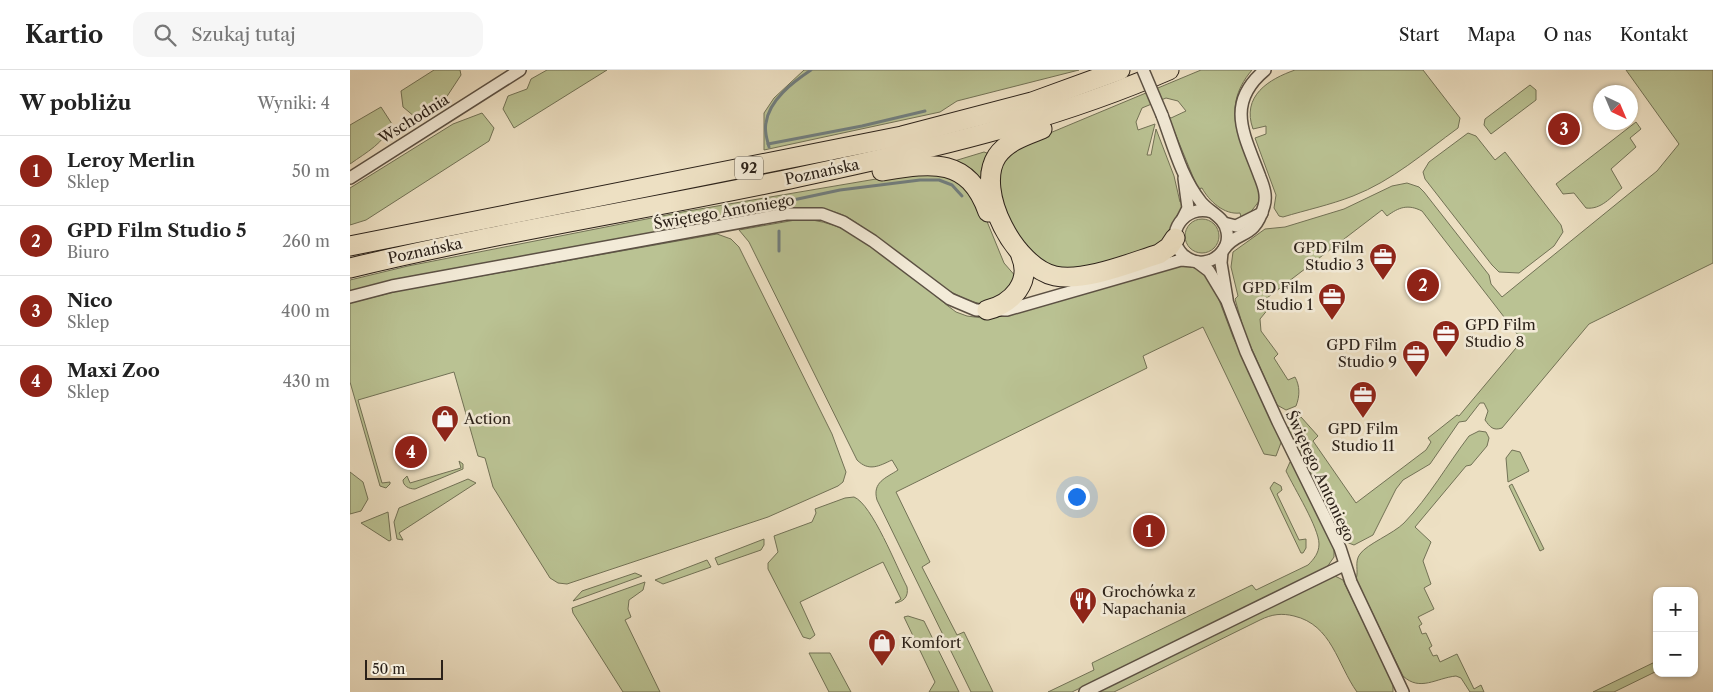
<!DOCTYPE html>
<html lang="pl">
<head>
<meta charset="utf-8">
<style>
  :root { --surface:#fff; --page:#f6f6f6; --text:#222; --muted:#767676; --line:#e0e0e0; --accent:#8f2418 }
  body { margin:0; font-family:"Libre Caslon Text",serif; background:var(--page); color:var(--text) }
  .controls { position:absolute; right:15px; bottom:15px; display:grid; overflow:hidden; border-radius:10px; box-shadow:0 1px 4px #0004 }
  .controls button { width:45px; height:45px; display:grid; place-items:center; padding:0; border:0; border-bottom:1px solid var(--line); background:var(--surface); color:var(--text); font:25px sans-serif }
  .compass { position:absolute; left:1243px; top:15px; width:45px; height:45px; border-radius:50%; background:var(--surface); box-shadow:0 1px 4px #0004; rotate:136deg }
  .scale { position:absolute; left:15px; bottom:12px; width:78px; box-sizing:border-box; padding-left:5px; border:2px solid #2b2119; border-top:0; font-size:14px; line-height:18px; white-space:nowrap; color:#2b2119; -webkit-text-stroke:4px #f3ebd8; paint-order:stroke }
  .you { position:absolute; left:726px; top:426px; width:18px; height:18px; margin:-12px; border:4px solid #fff; border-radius:50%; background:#1a73e8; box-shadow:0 0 0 8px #1a73e833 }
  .badge { display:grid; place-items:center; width:32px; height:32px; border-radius:50%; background:var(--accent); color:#fff; font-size:16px; font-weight:700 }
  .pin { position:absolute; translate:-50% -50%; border:2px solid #fff; box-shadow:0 1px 5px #0006 }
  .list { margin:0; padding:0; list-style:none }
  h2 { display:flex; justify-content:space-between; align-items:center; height:65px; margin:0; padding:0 20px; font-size:21px }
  h2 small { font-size:16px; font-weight:400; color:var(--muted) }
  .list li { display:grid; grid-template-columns:32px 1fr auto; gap:15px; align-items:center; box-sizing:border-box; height:70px; padding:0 20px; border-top:1px solid var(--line) }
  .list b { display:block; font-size:19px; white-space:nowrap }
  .list p { margin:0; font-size:16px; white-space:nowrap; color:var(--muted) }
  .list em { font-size:16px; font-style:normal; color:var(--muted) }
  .icon { flex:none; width:28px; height:28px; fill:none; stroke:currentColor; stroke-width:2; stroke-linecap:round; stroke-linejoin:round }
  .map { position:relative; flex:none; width:1363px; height:622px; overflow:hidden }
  header { display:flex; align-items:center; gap:30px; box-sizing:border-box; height:70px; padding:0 25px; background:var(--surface); border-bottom:1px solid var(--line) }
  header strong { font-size:24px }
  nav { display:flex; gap:28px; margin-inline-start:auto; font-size:18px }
  .search { width:350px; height:45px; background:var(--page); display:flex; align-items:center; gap:12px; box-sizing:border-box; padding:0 18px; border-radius:15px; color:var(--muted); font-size:19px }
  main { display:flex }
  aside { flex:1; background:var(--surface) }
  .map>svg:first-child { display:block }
</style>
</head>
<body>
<header>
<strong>Kartio</strong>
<div class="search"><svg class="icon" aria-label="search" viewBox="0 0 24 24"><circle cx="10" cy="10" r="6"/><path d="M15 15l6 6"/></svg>Szukaj tutaj</div>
<nav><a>Start</a><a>Mapa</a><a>O nas</a><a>Kontakt</a></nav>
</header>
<main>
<aside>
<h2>W pobliżu<small>Wyniki: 4</small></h2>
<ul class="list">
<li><span class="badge">1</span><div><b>Leroy Merlin</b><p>Sklep</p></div><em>50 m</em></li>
<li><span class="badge">2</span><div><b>GPD Film Studio 5</b><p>Biuro</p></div><em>260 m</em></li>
<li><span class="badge">3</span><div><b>Nico</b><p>Sklep</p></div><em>400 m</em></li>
<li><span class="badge">4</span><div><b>Maxi Zoo</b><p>Sklep</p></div><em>430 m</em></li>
</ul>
</aside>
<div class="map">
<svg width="1363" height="622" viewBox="0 0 1363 622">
  <rect width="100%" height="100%" fill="#ede0c3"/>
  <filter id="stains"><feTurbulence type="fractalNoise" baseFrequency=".004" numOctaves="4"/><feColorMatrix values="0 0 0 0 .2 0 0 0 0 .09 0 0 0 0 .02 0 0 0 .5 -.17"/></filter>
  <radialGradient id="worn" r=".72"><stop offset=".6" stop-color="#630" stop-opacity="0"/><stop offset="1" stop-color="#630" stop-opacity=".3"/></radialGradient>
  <g fill="#bac293" stroke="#727256">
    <polygon points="84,0 110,0 111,5 90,37 65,47 53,37 51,21"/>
    <polygon points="197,0 257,0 164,58 153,39 158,26 177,19 181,9"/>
    <polygon points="454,0 729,0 607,31 590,42 414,80 414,43 424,28"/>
    <path d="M851,0H902C867,41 894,76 909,119L910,130L899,144L891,147L890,143C874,145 859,131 852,118L848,119L818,46L821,48L836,41L828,31L816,28L792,38L786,52L788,60L805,54L797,85H801L806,59L824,106L830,132L833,131C833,140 818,165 814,175L729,202L688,194L656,151L646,99L650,91L676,73Z"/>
    <path d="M945,0H1073L1110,48L1108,58C1075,82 1042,111 1003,126C980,135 956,140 933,147L929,146L924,138L926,125L905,68L916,64V56L903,59C891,26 919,9 945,0Z"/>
    <path d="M1276,0H1363V193L1239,254L1152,358C1143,361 1140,357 1135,350L1138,341L1134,333H1130L1116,351L1109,352L1080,394L1053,410L1046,419L1023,465L1004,475L996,472L938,359L940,354L951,347L968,366L963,371L1006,433L1076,380L1081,372L1078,368L1107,345L1109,346L1166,278L1168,265L1072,141C1058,134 1049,137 1037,146L1032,140L913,231L919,238L910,249L911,261L928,284L924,288L938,310L945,307C950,316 950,326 946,336L936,340L927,335L895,264L885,229L888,226L881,197L883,182L915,159L935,157L994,139L1042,116L1057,113L1069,117L1074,122L1139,205L1141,214L1152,227L1307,101L1329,74Z"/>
    <polygon points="1180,15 1186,20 1186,30 1141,64 1134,55 1135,49"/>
    <path d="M31,37L42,54C34,73 17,82 0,94V55Z"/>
    <polygon points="132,43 144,58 139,71 16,150 0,155 0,118 103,54"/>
    <path d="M1286,52L1291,59L1280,68L1286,77L1261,99L1272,118C1261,127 1251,140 1236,138L1224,123L1213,124L1206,114Z"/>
    <polygon points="1118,63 1126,66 1145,90 1155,82 1211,155 1213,162 1204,176 1169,203 1149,202 1142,195 1075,109 1073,102 1079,92"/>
    <polygon points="634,82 637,83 631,101 636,122 601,92"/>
    <path d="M579,100L611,107L636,149L654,193L667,208L665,216C657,221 647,230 639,233C605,241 527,161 493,145C479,139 463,137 448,139L40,211L0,221V210L58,196L332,142Z"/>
    <path d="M451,149C512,151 559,208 606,242L617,246L640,249L826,195L839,194L853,201L863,214L883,267L932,370L926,386L914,384L853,257L793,286L797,298L546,422L580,492L572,497L607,565L614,562L643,622H621L527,430C522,412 536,408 548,400L542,390C529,396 519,402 507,390L399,172L389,160Z"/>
    <circle cx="852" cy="166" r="17"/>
    <polygon points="367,164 381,169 389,177 482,364 496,402 493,412 488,416 418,447 217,514 208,513 200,508 143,417 135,388 128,386 104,302 8,330 32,413 40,412 40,414 36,418 30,416 0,312 0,233 52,220"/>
    <path d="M1129,361L1136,362L1139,368L1137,376L1121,395L1116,396L1065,457L1081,472L1073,491L1081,514L1074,518L1084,539L1068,547L1072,554L1069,556L1072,564L1076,563L1082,576L1079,578L1083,586L1087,585L1090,592L1107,584L1124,619L1131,615L1134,622H1120L1111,608L1106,606C1086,608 1070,622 1053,606L1006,509C1009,501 1004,492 1010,484C1017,474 1043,464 1054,453C1079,427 1097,395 1119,366Z"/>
    <polygon points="1162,380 1170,382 1179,401 1158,412 1156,388"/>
    <path d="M109,391L113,394V399L65,419C59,419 53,416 53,410L57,406L60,413L111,398Z"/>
    <path d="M940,392L945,395L984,478V487L977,497L722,622H698L744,600L742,593L902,515L906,520L958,495C964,489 969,483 969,474C969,458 944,418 936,401Z"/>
    <polygon points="0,402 13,412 18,429 11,441 0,444"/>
    <polygon points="118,409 126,413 49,463 53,470 47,469 44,452 49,438"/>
    <polygon points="924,412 931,416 932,420 927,424 949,470 956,469 956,478 953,483 951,483 920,418"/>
    <polygon points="1162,414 1194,479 1190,481 1159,416"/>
    <path d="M504,427C522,434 547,498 557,517C559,527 553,532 545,533L551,529L533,492L450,532L465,565L460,569L453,567L418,499V493L428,482L424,466L462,452L466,443L465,439L495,428Z"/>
    <polygon points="38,442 41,470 39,471 11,453"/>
    <polygon points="414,469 414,475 411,480 368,495 365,488"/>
    <polygon points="357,490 361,497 313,514 305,510"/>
    <polygon points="285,503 292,506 223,531 232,521"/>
    <path d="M985,506L993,510L1043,614V622H1007C987,594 982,555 944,546C932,543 922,544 910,550L764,622H748Z"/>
    <polygon points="295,512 293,520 279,530 278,539 281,547 275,550 310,622 273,622 223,543 222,538"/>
    <polygon points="558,546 574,551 609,622 579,622 585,612 554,547"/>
    <polygon points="459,583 480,583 501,622 479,622"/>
    <polygon points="1307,591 1307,601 1264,622 1243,622"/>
  </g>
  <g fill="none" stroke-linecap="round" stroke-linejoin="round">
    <g stroke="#717d7d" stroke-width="3">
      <polyline points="418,74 512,56 575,41"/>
      <path d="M419,77C417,69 414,61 416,53C419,30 443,12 461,0"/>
      <polyline points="428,131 429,137"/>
      <polyline points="429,133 490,120 570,110 589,110 602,115 612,126"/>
      <polyline points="429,181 429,161"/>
    </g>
    <defs>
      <g id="street">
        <path d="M812,45C823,74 831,107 851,132C860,143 875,147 877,162C880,177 868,190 854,192C846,193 839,190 833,185C812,164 836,133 862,142"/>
        <polyline points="0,108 170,0"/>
        <polyline points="833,148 838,138 834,108"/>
        <polyline points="874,153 886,156 912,143"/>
        <path d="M874,179C888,159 904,171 914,136C917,126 914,117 910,107C895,66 874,34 915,0"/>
        <polyline points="872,182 871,193 877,229"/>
        <polyline points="847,192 859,201 877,231 896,282 928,352 990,478 1001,512 1053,622"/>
        <polyline points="0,227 42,216 436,144 472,144 493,152 523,171 600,229 626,240 657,240 831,190 842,191"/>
        <polyline points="735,622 994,495"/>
      </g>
      <g id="primary">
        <path d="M692,59C677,65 657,71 647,86C624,121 666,198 705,206C735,212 780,193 809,184L819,177L825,168"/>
        <path d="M532,101C581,93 618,86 638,142"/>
        <polyline points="0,176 552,66 682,32 770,0"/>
        <path d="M0,198C148,162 300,139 449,107C575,80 700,52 819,0"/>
        <path d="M637,240C662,234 682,212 671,186"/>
      </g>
    </defs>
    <use href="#street" stroke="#5c5144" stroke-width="14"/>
    <use href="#primary" stroke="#2b2119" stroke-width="21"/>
    <use href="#street" stroke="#f3ebd8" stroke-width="11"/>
    <use href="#primary" stroke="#ede0c3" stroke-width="19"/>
    <defs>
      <polyline id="street-bridge" points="793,0 812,45"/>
    </defs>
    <use href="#street-bridge" stroke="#5c5144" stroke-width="14" stroke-linecap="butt"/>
    <use href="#street-bridge" stroke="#f3ebd8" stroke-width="11"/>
  </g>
  <defs>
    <symbol id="office-pin" viewBox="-11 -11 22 30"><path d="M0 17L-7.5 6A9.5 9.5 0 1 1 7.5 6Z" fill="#8f2418" stroke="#f3ebd8"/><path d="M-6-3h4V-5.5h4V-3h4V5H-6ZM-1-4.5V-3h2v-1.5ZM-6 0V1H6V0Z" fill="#fff"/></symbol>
    <symbol id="shop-pin" viewBox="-11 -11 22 30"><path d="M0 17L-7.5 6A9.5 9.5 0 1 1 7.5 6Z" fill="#8f2418" stroke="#f3ebd8"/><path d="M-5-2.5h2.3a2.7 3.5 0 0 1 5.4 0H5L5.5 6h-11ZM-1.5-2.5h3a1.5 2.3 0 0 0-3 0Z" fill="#fff"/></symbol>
    <symbol id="restaurant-pin" viewBox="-11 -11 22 30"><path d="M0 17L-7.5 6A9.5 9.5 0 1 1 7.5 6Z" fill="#8f2418" stroke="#f3ebd8"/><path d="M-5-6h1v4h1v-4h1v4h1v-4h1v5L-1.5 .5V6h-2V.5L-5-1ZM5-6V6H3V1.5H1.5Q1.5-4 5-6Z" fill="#fff"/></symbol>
  </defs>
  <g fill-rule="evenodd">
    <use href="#office-pin" x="1017" y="171" width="32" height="43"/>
    <use href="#office-pin" x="966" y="211" width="32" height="43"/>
    <use href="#office-pin" x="1080" y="248" width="32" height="43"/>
    <use href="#office-pin" x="1050" y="268" width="32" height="43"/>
    <use href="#office-pin" x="997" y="309" width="32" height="43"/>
    <use href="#shop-pin" x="79" y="333" width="32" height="43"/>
    <use href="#restaurant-pin" x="717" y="515" width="32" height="43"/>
    <use href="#shop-pin" x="516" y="557" width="32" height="43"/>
  </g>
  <g text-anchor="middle" stroke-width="5" stroke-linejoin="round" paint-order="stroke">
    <rect fill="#f3ebd8" stroke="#675e52" stroke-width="1" x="385" y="86.5" width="28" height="23" rx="4"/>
    <g font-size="14" font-weight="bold" fill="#2b2119">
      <text x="399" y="103">92</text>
    </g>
    <g font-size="15" fill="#2b2119" stroke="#f3ebd8">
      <text transform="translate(64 49) rotate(-32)" y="5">Wschodnia</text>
      <text transform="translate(472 102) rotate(-12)" y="5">Poznańska</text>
      <text transform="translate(374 142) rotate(-10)" y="5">Świętego Antoniego</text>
      <text transform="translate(75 181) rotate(-12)" y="5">Poznańska</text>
      <text transform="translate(970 406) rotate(65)" y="5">Świętego Antoniego</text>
    </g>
    <g font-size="15" fill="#2b2119" stroke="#f3ebd8" text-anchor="start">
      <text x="1014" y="183" text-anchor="end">GPD Film<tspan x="1014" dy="17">Studio 3</tspan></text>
      <text x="963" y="223" text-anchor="end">GPD Film<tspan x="963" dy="17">Studio 1</tspan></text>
      <text x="1115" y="260">GPD Film<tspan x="1115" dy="17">Studio 8</tspan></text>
      <text x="1047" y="280" text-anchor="end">GPD Film<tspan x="1047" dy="17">Studio 9</tspan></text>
      <text x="114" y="354">Action</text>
      <text x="1013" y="364" text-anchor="middle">GPD Film<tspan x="1013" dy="17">Studio 11</tspan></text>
      <text x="752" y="527">Grochówka z<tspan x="752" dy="17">Napachania</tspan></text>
      <text x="551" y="578">Komfort</text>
    </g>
  </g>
  <rect width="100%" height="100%" filter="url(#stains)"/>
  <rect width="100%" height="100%" fill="url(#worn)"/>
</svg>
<div class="controls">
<button>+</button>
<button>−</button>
</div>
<svg class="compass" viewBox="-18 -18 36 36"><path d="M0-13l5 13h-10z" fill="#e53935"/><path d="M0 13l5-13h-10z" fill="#767676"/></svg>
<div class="scale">50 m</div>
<div class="you"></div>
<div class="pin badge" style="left:799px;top:461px">1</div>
<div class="pin badge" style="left:1073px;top:215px">2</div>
<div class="pin badge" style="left:1214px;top:59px">3</div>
<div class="pin badge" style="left:61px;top:382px">4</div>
</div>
</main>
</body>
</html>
